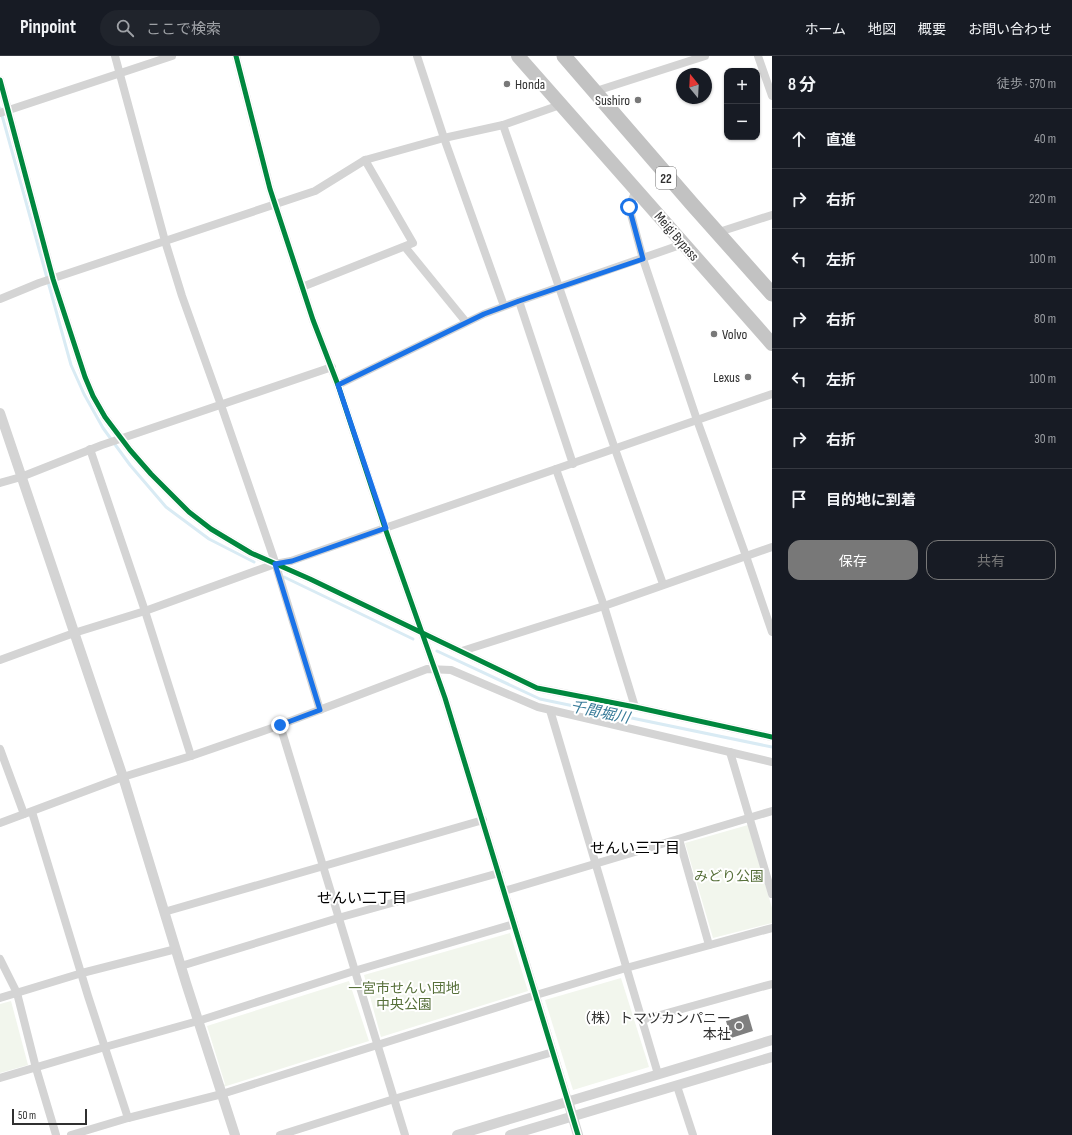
<!DOCTYPE html>
<html lang="ja">
<head>
<meta charset="utf-8">
<style>
  :root { --surface:#171b24; --page:#20242c; --text:#f1f3f6; --muted:#9ea1a6; --line:#363941; --accent:#787878 }
  body { margin:0; font-family:"Sofia Sans Condensed","Noto Sans JP",sans-serif; background:var(--page); color:var(--text) }
  .controls { position:absolute; right:12px; top:12px; display:grid; overflow:hidden; border-radius:8px; box-shadow:0 1px 3px #0004 }
  .controls button { width:36px; height:36px; display:grid; place-items:center; padding:0; border:0; border-bottom:1px solid var(--line); background:var(--surface); color:var(--text); font:20px sans-serif }
  .compass { position:absolute; left:676px; top:12px; width:36px; height:36px; border-radius:50%; background:var(--surface); box-shadow:0 1px 3px #0004; rotate:342deg }
  .scale { position:absolute; left:12px; bottom:10px; width:75px; box-sizing:border-box; padding-left:4px; border:2px solid #303030; border-top:0; font-size:11px; line-height:14px; white-space:nowrap; color:#303030; -webkit-text-stroke:3px #fff; paint-order:stroke }
  .stop { position:absolute; width:12px; height:12px; margin:-9px; border:3px solid #1a73e8; border-radius:50%; background:#fff }
  .stop.end { background:#1a73e8; border-color:#fff; box-shadow:0 1px 4px #0008 }
  .list { margin:0; padding:0; list-style:none }
  h2 { display:flex; justify-content:space-between; align-items:center; height:52px; margin:0; padding:0 16px; font-size:17px }
  h2 small { font-size:13px; font-weight:400; color:var(--muted) }
  .list li { display:grid; grid-template-columns:26px 1fr auto; gap:12px; align-items:center; box-sizing:border-box; height:60px; padding:0 16px; border-top:1px solid var(--line) }
  .list b { display:block; font-size:15px; white-space:nowrap }
  .list em { font-size:13px; font-style:normal; color:var(--muted) }
  .actions { display:flex; gap:8px; padding:12px 16px }
  .actions a { flex:1; padding:9px 0; border:1px solid var(--accent); border-radius:12px; text-align:center; font-size:14px; color:var(--accent) }
  .actions .main { background:var(--accent); color:#fff }
  .icon { flex:none; width:22px; height:22px; fill:none; stroke:currentColor; stroke-width:2; stroke-linecap:round; stroke-linejoin:round }
  .map { position:relative; flex:none; width:772px; height:1079px; overflow:hidden }
  header { display:flex; align-items:center; gap:24px; box-sizing:border-box; height:56px; padding:0 20px; background:var(--surface); border-bottom:1px solid var(--line) }
  header strong { font-size:19px }
  nav { display:flex; gap:22px; margin-inline-start:auto; font-size:14px }
  .search { width:280px; height:36px; background:var(--page); display:flex; align-items:center; gap:10px; box-sizing:border-box; padding:0 14px; border-radius:22px; color:var(--muted); font-size:15px }
  main { display:flex }
  aside { flex:1; background:var(--surface) }
  .map>svg:first-child { display:block }
</style>
</head>
<body>
<header>
<strong>Pinpoint</strong>
<div class="search"><svg class="icon" aria-label="search" viewBox="0 0 24 24"><circle cx="10" cy="10" r="6"/><path d="M15 15l6 6"/></svg>ここで検索</div>
<nav><a>ホーム</a><a>地図</a><a>概要</a><a>お問い合わせ</a></nav>
</header>
<main>
<div class="map">
<svg width="772" height="1079" viewBox="0 0 772 1079">
  <rect width="100%" height="100%" fill="#fff"/>
  <g fill="#f2f6ed">
    <polygon points="748,769 772,852 772,867 713,882 685,787"/>
    <polygon points="510,877 528,935 381,981 364,919"/>
    <polygon points="621,922 649,1011 573,1034 545,944"/>
    <polygon points="349,925 369,985 220,1032 225,1028 207,970"/>
    <polygon points="11,945 28,1009 0,1017 0,948"/>
  </g>
  <g fill="none" stroke-linecap="round" stroke-linejoin="round">
    <g stroke="#d9ebf4" stroke-width="3">
      <polyline points="0,52 71,309 84,338 103,372 130,409 166,451 209,483 254,506"/>
      <polyline points="284,521 413,583"/>
      <polyline points="437,595 540,643 772,691"/>
    </g>
  </g>
  <polygon fill="#7f7f7f" points="748,958 753,975 731,982 726,965"/>
  <g fill="none" stroke-linecap="round" stroke-linejoin="round">
    <g stroke="#d4d4d4" stroke-width="8">
      <polyline points="115,0 165,185 182,240 221,349 273,500 320,654"/>
      <polyline points="236,0 270,133 313,264 338,329 385,472 445,642 568,1045"/>
      <polyline points="417,0 444,82 504,250"/>
      <polyline points="758,0 772,40"/>
      <polyline points="0,24 53,223 85,321 93,340 105,361 130,394 151,418 189,456 211,473 251,497 310,523 537,632 635,651 772,681"/>
      <polyline points="593,36 705,0"/>
      <polyline points="0,57 172,0"/>
      <polyline points="503,69 615,393 663,528"/>
      <polyline points="636,134 629,151 643,203 697,364 746,500 772,576"/>
      <polyline points="716,177 772,159"/>
      <polyline points="405,191 466,266"/>
      <polyline points="302,231 413,187 365,104 444,82 503,69 560,49"/>
      <polyline points="0,243 39,227 315,135 365,104"/>
      <polyline points="519,245 573,408"/>
      <polyline points="338,329 484,258 519,245 683,188"/>
      <polyline points="90,393 145,555 191,700"/>
      <polyline points="556,413 604,550 635,651"/>
      <polyline points="0,427 21,421 102,389 332,311"/>
      <polyline points="462,595 604,550 772,491"/>
      <polyline points="0,604 74,577 145,555 275,508 291,505 385,472 556,413 772,338"/>
      <polyline points="550,654 658,1018"/>
      <polyline points="280,669 405,1079"/>
      <polyline points="0,693 24,758"/>
      <polyline points="730,696 772,838"/>
      <polyline points="32,756 88,940 128,1062"/>
      <polyline points="0,767 123,721 191,700 272,672 427,613 451,614 538,651 772,706"/>
      <polyline points="679,783 709,889"/>
      <polyline points="504,835 772,755"/>
      <polyline points="164,856 483,764"/>
      <polyline points="0,903 17,937 36,1012 56,1079"/>
      <polyline points="181,910 338,862 499,817"/>
      <polyline points="0,942 82,917 176,893"/>
      <polyline points="642,964 772,928"/>
      <polyline points="0,1022 105,991 198,965 354,915 514,868"/>
      <polyline points="677,1030 693,1079"/>
      <polyline points="71,1079 128,1062 222,1038 536,939 626,912 772,872"/>
      <polyline points="280,1079 394,1043 553,996"/>
    </g>
    <g stroke="#d4d4d4" stroke-width="10">
      <polyline points="0,357 123,721 186,927 235,1079"/>
      <polyline points="568,1045 578,1079"/>
      <polyline points="457,1079 772,984"/>
      <polyline points="510,1079 772,1001"/>
    </g>
    <polyline stroke="#c5c5c5" stroke-width="14" points="518,0 772,288"/>
    <polyline stroke="#c2c2c2" stroke-width="15" points="564,0 692,148 772,238"/>
    <defs>
      <g id="cycleway">
        <polyline points="236,0 270,133 313,264 338,329 385,472 445,642 578,1079"/>
        <polyline points="0,24 53,223 85,321 93,340 105,361 130,394 151,418 189,456 211,473 251,497 310,523 537,632 635,651 772,681"/>
      </g>
    </defs>
    <use href="#cycleway" stroke="#fff" stroke-width="8"/>
    <use href="#cycleway" stroke="#00873e" stroke-width="5"/>
  </g>
  <g fill="none" stroke-linecap="round" stroke-linejoin="round">
    <polyline stroke="#1a73e8" stroke-width="5" points="280,669 320,654 275,508 292,505 386,472 338,329 484,258 519,245 643,203 629,151"/>
  </g>
  <g fill="#787878" stroke="#fff" stroke-width="1.5">
    <circle cx="507" cy="28" r="4"/>
    <circle cx="638" cy="44" r="4"/>
    <circle cx="714" cy="278" r="4"/>
    <circle cx="748" cy="321" r="4"/>
    <circle cx="739" cy="970" r="4"/>
  </g>
  <g text-anchor="middle" stroke-width="4" stroke-linejoin="round" paint-order="stroke">
    <rect fill="#fff" stroke="#6e6e6e" stroke-width="1" x="656" y="111" width="20" height="22" rx="3"/>
    <g font-size="13" font-weight="bold" fill="#303030">
      <text x="666" y="127">22</text>
    </g>
    <g font-size="14" fill="#303030" stroke="#fff" text-anchor="end">
      <text x="515" y="33" text-anchor="start">Honda</text>
      <text x="630" y="49">Sushiro</text>
      <text x="722" y="283" text-anchor="start">Volvo</text>
      <text x="740" y="326">Lexus</text>
      <text x="731" y="967">（株）トマツカンパニー<tspan x="731" dy="16">本社</tspan></text>
    </g>
    <g font-size="14" fill="#303030" stroke="#fff">
      <text transform="translate(677 180) rotate(49)" y="5">Meigi Bypass</text>
    </g>
    <g font-size="14" fill="#57703a" stroke="#fff">
      <text x="729" y="825">みどり公園</text>
      <text x="404" y="937">一宮市せんい団地<tspan x="404" dy="16">中央公園</tspan></text>
    </g>
    <g font-size="15" font-style="italic" fill="#387b99" stroke="#fff">
      <text transform="translate(600 656) rotate(12)" y="5">千間堀川</text>
    </g>
    <g font-size="15" fill="#000" stroke="#fff">
      <text x="635" y="797">せんい三丁目</text>
      <text x="362" y="847">せんい二丁目</text>
    </g>
  </g>
</svg>
<div class="controls">
<button>+</button>
<button>−</button>
</div>
<svg class="compass" viewBox="-18 -18 36 36"><path d="M0-13l5 13h-10z" fill="#e53935"/><path d="M0 13l5-13h-10z" fill="#9ea1a6"/></svg>
<div class="scale">50 m</div>
<div class="stop" style="left:629px;top:151px"></div>
<div class="stop end" style="left:280px;top:669px"></div>
</div>
<aside>
<h2>8 分<small>徒歩 · 570 m</small></h2>
<ul class="list">
<li><svg class="icon" aria-label="ahead" viewBox="0 0 24 24"><path d="M12 20V5M6 11l6-6 6 6"/></svg><div><b>直進</b></div><em>40 m</em></li>
<li><svg class="icon" aria-label="right" viewBox="0 0 24 24"><path d="M7 20v-9h11M14 6l5 5-5 5"/></svg><div><b>右折</b></div><em>220 m</em></li>
<li><svg class="icon" aria-label="left" viewBox="0 0 24 24"><path d="M17 20v-9H6M10 6l-5 5 5 5"/></svg><div><b>左折</b></div><em>100 m</em></li>
<li><svg class="icon" aria-label="right" viewBox="0 0 24 24"><path d="M7 20v-9h11M14 6l5 5-5 5"/></svg><div><b>右折</b></div><em>80 m</em></li>
<li><svg class="icon" aria-label="left" viewBox="0 0 24 24"><path d="M17 20v-9H6M10 6l-5 5 5 5"/></svg><div><b>左折</b></div><em>100 m</em></li>
<li><svg class="icon" aria-label="right" viewBox="0 0 24 24"><path d="M7 20v-9h11M14 6l5 5-5 5"/></svg><div><b>右折</b></div><em>30 m</em></li>
<li><svg class="icon" aria-label="arrive" viewBox="0 0 24 24"><path d="M6 21V4h12l-3 4 3 4H6"/></svg><div><b>目的地に到着</b></div></li>
</ul>
<div class="actions"><a class="main">保存</a><a>共有</a></div>
</aside>
</main>
</body>
</html>
